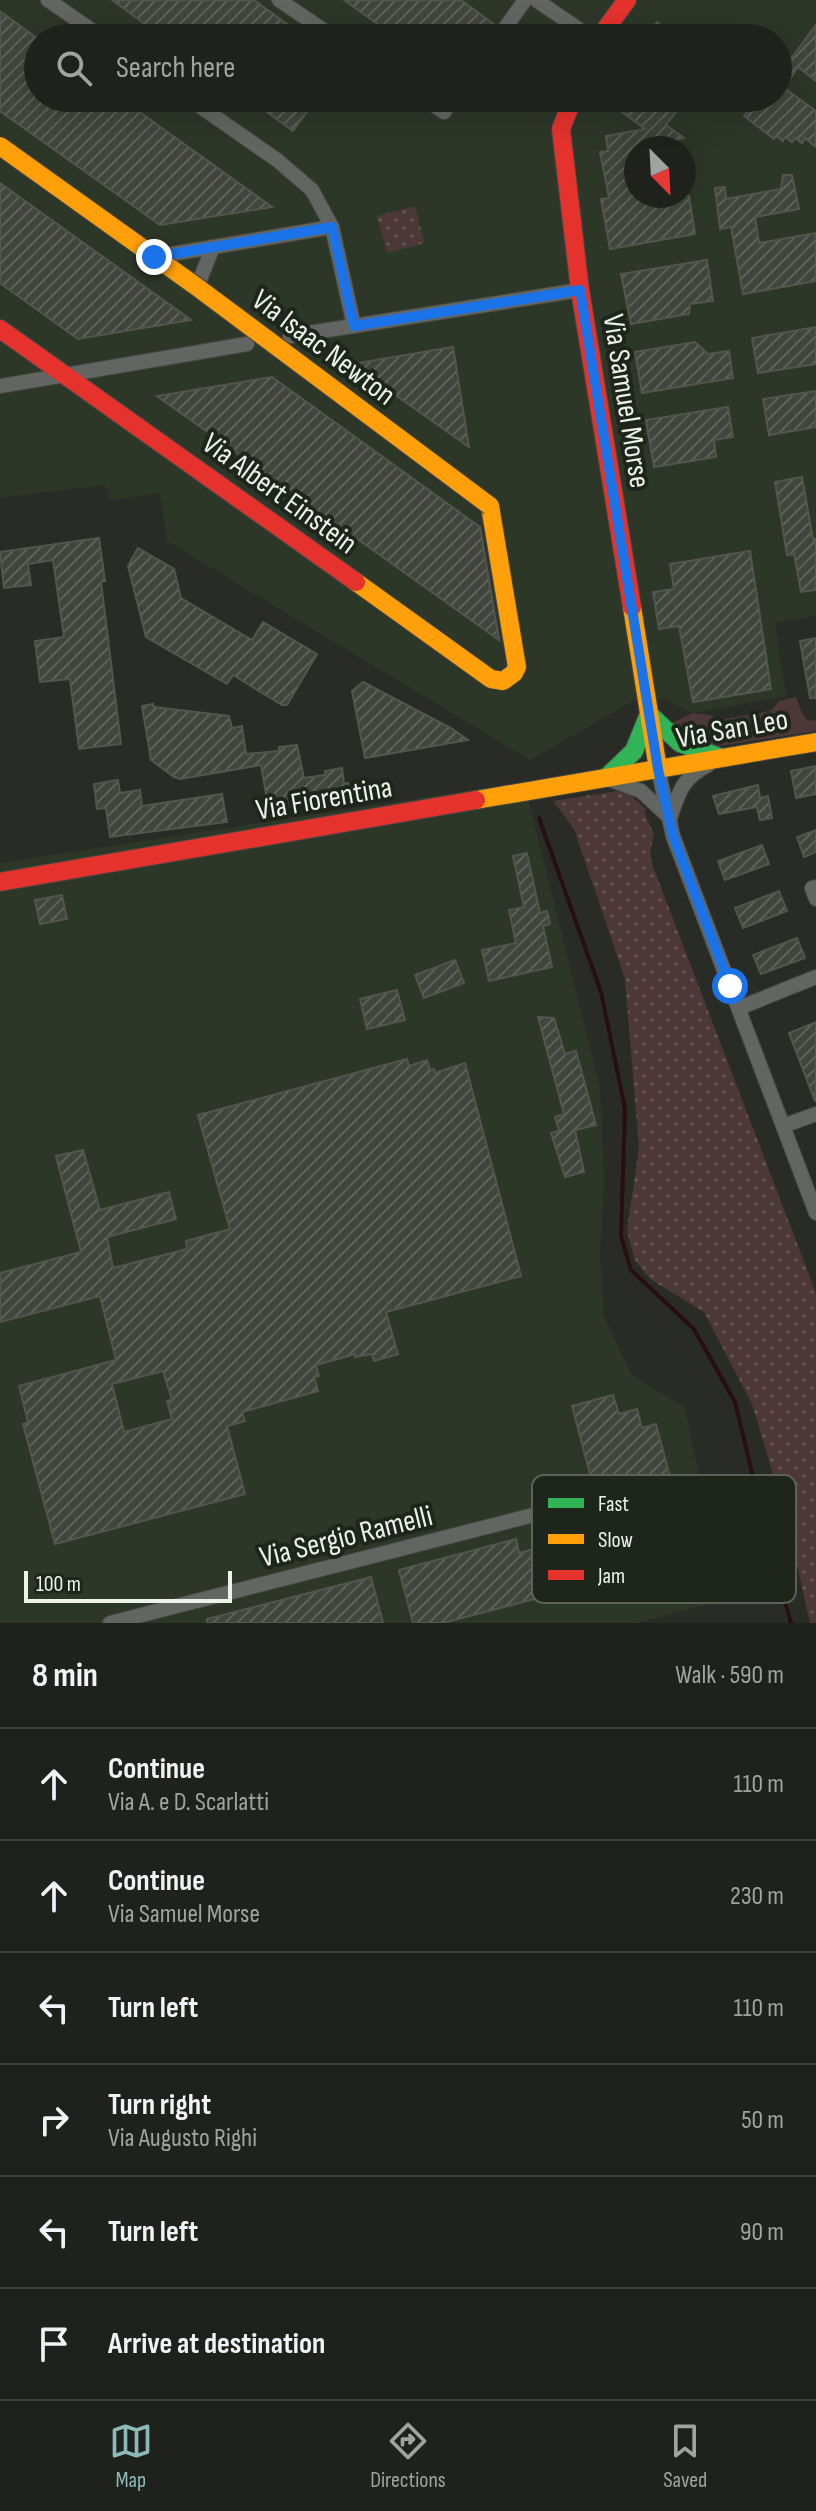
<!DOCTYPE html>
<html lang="en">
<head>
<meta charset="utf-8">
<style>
  :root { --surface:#1f211c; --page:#2c2e29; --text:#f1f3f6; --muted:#a1a3a3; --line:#3c3e3b; --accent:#8bbbb9 }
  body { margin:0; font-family:"Sofia Sans Condensed",sans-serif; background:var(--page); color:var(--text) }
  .compass { position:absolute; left:624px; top:136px; width:72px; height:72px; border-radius:50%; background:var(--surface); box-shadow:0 8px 32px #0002; rotate:156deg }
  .scale { position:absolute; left:24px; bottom:20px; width:208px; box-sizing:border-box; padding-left:8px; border:4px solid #edf2ea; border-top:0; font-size:22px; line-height:28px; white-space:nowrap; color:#edf2ea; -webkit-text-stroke:6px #1e251a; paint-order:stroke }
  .stop { position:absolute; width:24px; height:24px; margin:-18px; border:6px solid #1a73e8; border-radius:50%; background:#fff }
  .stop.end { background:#1a73e8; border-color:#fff; box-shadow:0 2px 8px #0008 }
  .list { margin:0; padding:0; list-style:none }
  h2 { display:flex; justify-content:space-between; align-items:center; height:104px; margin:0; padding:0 32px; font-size:34px }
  h2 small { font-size:26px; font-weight:400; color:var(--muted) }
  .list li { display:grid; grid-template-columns:52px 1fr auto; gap:24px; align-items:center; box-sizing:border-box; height:112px; padding:0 32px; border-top:2px solid var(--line) }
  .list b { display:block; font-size:30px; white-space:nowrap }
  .list p { margin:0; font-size:26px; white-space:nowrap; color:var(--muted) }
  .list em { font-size:26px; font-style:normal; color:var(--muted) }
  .icon { flex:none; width:44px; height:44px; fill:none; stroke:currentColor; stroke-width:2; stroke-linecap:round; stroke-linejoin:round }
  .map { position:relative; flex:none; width:816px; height:1623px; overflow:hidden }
  .search { position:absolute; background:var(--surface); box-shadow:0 8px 32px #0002; left:24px; right:24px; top:24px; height:88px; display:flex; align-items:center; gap:20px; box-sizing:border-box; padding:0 28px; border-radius:44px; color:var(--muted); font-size:30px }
  .sheet { height:776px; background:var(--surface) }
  nav { display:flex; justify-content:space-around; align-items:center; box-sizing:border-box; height:112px; border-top:2px solid var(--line); background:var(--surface); font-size:22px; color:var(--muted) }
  nav a { display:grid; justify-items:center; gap:4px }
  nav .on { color:var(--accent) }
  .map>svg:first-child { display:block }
</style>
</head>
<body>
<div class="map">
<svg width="816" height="1623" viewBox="0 0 816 1623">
  <defs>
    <pattern id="grass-dots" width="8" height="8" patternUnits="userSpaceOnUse" patternTransform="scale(2)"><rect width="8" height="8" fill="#4c3739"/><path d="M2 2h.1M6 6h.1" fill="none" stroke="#665456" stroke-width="1.8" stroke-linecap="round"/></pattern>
    <pattern id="building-hatch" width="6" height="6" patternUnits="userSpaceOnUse" patternTransform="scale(2)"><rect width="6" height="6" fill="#41453d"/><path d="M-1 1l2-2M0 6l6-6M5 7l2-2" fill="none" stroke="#5d6059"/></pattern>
  </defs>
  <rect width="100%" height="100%" fill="#292c26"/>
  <g fill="#2d3728" fill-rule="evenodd">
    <path d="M0,0H816V616L775,623L786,696L693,713L664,699L633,701L530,760L167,541L160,493L110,500L105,485L0,498ZM38,38H778V98H38ZM636,148H684V196H636Z"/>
    <polygon points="524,782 600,1088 604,1181 600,1256 604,1317 632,1375 685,1408 725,1600 637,1623 0,1623 0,863"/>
  </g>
  <g fill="url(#grass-dots)">
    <polygon points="415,206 424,243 387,253 377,216"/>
    <polygon points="617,791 629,794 646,809 644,812 654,834 650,852 652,864 816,1293 816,1623 810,1623 788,1524 752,1404 704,1312 650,1279 635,1260 627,1231 639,1148 625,979 574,829 553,801"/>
  </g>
  <polygon fill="#4c3739" points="796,697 801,711 808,721 816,720 816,731 713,747 698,745 665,726 693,713 711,715 719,720 771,711 779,701"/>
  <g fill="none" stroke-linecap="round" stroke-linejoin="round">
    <polyline stroke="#270e13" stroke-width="4" points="539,818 601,992 625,1109 621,1236 631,1270 694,1329 735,1402 772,1556 791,1623"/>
  </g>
  <g fill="url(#building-hatch)" stroke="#525550" stroke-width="2" fill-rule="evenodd">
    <polygon points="112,0 254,0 306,38 164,38"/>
    <polygon points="344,0 461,0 495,25 488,38 397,38"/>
    <polygon points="0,11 38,39 38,98 120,98 272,207 160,225 0,111"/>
    <polygon points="657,22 678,38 645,38"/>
    <polygon points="816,25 816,81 798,67 784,88 816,111 816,147 805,138 802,143 795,138 792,142 785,137 783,141 776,136 774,139 744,116 757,98 778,98 778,76"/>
    <polygon points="248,98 317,98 293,131"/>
    <polygon points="603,98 687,98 666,125 684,138 663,142 664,148 636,148 636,196 689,196 695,234 610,249 601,199 609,198 600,152 608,151 606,136 645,129"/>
    <polygon points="783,175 792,175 799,209 755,217 759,243 816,233 816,281 743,294 731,227 720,229 715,188 725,187 726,199 781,189"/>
    <polygon points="0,183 78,239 191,320 78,339 0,283"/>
    <polygon points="707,260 713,301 690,304 689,314 631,324 621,274"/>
    <polygon points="816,327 816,364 758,373 752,338"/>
    <polygon points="695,342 708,354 729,351 733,378 642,393 635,352"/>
    <polygon points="453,347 469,447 352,364"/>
    <polygon points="272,377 480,527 499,640 157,396"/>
    <polygon points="816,391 816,427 769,435 763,399"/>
    <polygon points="728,407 733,437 714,440 716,457 654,467 646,420"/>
    <polygon points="802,477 813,539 816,539 816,590 801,592 794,554 787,555 775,482"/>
    <polygon points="99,538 105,581 101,582 121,744 79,749 70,679 40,682 35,641 64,637 53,560 28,564 31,585 4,588 0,552"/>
    <polygon points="138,548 174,569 181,598 252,640 263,622 317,654 287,705 282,705 233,675 227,684 146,637 128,566"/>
    <polygon points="750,551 771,689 693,702 679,626 659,629 653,592 674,589 670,564"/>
    <polygon points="816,638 816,698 810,698 800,641"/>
    <polygon points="363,682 451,728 468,740 365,758 352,691"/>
    <polygon points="153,704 154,707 229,716 232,728 242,726 246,754 279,751 279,747 297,745 304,778 325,775 325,771 342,768 344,784 348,783 352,803 309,810 308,804 269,811 261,765 180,779 174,777 151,760 142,706"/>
    <polygon points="816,766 816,794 796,798 791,771"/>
    <polygon points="118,780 120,793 140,790 142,806 222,794 227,822 110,837 106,808 97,809 94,784"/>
    <polygon points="758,785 760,798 768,796 772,818 760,820 757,807 719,814 713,796"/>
    <polygon points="816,830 816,852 804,857 797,837"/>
    <polygon points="762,845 769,864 725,880 718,861"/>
    <polygon points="527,853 540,913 547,911 550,924 543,926 552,967 489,981 482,950 516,943 509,910 524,907 513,856"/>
    <polygon points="779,891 787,911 743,928 735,908"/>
    <polygon points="62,895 67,919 40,924 35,900"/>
    <polygon points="797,938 805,958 761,974 753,955"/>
    <polygon points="455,960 464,983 424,998 415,975"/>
    <polygon points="397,990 405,1020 367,1029 360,999"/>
    <polygon points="538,1017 554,1018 565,1054 576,1051 596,1125 575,1130 584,1172 565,1177 551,1133 559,1131 555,1117 564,1114"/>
    <polygon points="816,1022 816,1101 815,1101 789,1033"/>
    <path d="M407,1059L409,1066L427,1060L430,1070L434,1069L435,1073L465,1063L521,1276L386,1312L398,1354L374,1361L372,1354L355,1357V1354L316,1365L319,1376L314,1377L318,1391L242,1412L245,1421L227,1426L245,1494L55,1544L23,1424L28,1422L19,1386L116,1360L100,1296L0,1322V1273L81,1252L56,1156L83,1150L100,1210L169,1192L176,1219L107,1237L113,1268L187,1249L186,1241L230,1229L198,1115ZM163,1371L172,1400L167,1401L172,1419L124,1432L112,1384Z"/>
    <polygon points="613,1395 619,1414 637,1409 642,1428 656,1424 675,1496 661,1500 679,1568 619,1584 572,1406"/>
    <polygon points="516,1539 519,1553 559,1542 572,1589 443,1623 413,1623 399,1570"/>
    <polygon points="371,1577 383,1623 207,1623 207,1619"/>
  </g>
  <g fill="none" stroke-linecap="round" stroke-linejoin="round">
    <defs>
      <g id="street">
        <polyline points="48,0 103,38"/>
        <polyline points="279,0 335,38"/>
        <polyline points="536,0 592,38"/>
        <polyline points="498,38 525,0"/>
        <polyline points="188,98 277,160 312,190 332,227 354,326"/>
        <polyline points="423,98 444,112 454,98"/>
        <polyline points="154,257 332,227"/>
        <polyline points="197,287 213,247"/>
        <polyline points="290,336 580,290"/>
        <polyline points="0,386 247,344"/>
        <polyline points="658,769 673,836 816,1213"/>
        <path d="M611,780L641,791L670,818C679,792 682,778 708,765"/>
        <polyline points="816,887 812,888 816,899"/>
        <polyline points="739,1008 816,977"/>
        <polyline points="783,1126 816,1114"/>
        <polyline points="110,1623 549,1511"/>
      </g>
      <polyline id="fast" points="606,778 634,751 649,714 680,743 719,757"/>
      <g id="slow">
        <polyline points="356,582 491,679 503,681 514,673 517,667 490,506"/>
        <polyline points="632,607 658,769"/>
        <polyline points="476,800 816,742"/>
      </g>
      <g id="jam">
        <polyline points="599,38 627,0"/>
        <polyline points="573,98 561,129 580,290 632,607"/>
        <polyline points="0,329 356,582"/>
        <polyline points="0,882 476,800"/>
      </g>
    </defs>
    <use href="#street" stroke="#464844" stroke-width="16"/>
    <use href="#fast" stroke="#464844" stroke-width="20"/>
    <use href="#slow" stroke="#464844" stroke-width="20"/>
    <use href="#jam" stroke="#464844" stroke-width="20"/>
    <use href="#street" stroke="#626561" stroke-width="14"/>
    <use href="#fast" stroke="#30b455" stroke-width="18"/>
    <use href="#slow" stroke="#ff9f0a" stroke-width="18"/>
    <use href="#jam" stroke="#e5322d" stroke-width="18"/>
    <defs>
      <polyline id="slow-bridge" points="0,146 197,287 490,506"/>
    </defs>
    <use href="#slow-bridge" stroke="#464844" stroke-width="20" stroke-linecap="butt"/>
    <use href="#slow-bridge" stroke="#ff9f0a" stroke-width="18"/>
  </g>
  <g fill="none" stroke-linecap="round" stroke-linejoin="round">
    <polyline stroke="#1a73e8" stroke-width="10" points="154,257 332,227 354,326 580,290 658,769 673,836 730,986"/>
  </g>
  <g text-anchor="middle" stroke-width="8" stroke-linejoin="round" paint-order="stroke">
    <g font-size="30" fill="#edf2ea" stroke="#1e251a">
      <text transform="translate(324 347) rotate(37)" y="10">Via Isaac Newton</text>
      <text transform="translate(627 401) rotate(81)" y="10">Via Samuel Morse</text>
      <text transform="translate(280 493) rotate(36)" y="10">Via Albert Einstein</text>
      <text transform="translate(732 728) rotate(-10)" y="10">Via San Leo</text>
      <text transform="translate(324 798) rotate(-10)" y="10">Via Fiorentina</text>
      <text transform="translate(346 1536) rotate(-14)" y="10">Via Sergio Ramelli</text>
    </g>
  </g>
  <rect x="532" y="1475" width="264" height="128" rx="12" fill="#1e251a" stroke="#5c6258" stroke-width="2"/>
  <rect x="548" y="1498" width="36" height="10" fill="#30b455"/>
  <rect x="548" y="1534" width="36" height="10" fill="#ff9f0a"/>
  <rect x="548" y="1570" width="36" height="10" fill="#e5322d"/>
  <g font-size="22" fill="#edf2ea">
    <text x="598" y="1511">Fast</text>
    <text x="598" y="1547">Slow</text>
    <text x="598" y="1583">Jam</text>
  </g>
</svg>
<svg class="compass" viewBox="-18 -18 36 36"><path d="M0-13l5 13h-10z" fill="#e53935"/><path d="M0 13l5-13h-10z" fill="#a1a3a3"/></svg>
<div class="scale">100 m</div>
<div class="stop" style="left:730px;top:986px"></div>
<div class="stop end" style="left:154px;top:257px"></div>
<div class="search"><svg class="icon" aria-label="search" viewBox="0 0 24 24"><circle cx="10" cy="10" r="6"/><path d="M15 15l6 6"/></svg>Search here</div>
</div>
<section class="sheet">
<h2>8 min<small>Walk · 590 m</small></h2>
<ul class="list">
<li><svg class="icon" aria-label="ahead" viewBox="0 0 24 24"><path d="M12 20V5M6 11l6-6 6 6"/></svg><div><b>Continue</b><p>Via A. e D. Scarlatti</p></div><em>110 m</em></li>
<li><svg class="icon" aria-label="ahead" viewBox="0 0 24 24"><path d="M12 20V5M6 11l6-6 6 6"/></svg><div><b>Continue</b><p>Via Samuel Morse</p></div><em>230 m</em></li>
<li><svg class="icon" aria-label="left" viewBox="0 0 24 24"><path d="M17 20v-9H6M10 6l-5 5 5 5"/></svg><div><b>Turn left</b></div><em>110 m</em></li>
<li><svg class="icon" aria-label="right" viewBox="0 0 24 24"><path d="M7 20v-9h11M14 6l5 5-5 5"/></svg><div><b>Turn right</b><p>Via Augusto Righi</p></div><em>50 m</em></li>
<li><svg class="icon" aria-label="left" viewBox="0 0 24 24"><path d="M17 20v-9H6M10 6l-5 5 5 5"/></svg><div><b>Turn left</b></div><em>90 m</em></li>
<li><svg class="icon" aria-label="arrive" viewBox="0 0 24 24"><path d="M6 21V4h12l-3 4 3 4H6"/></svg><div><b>Arrive at destination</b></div></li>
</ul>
</section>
<nav>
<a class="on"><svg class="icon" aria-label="map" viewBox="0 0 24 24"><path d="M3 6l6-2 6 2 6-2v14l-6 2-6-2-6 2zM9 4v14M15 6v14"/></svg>Map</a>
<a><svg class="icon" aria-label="directions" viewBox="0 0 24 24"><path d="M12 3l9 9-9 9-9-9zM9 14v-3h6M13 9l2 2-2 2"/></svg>Directions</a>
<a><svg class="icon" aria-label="saved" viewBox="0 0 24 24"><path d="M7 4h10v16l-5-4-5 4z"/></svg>Saved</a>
</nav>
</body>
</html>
